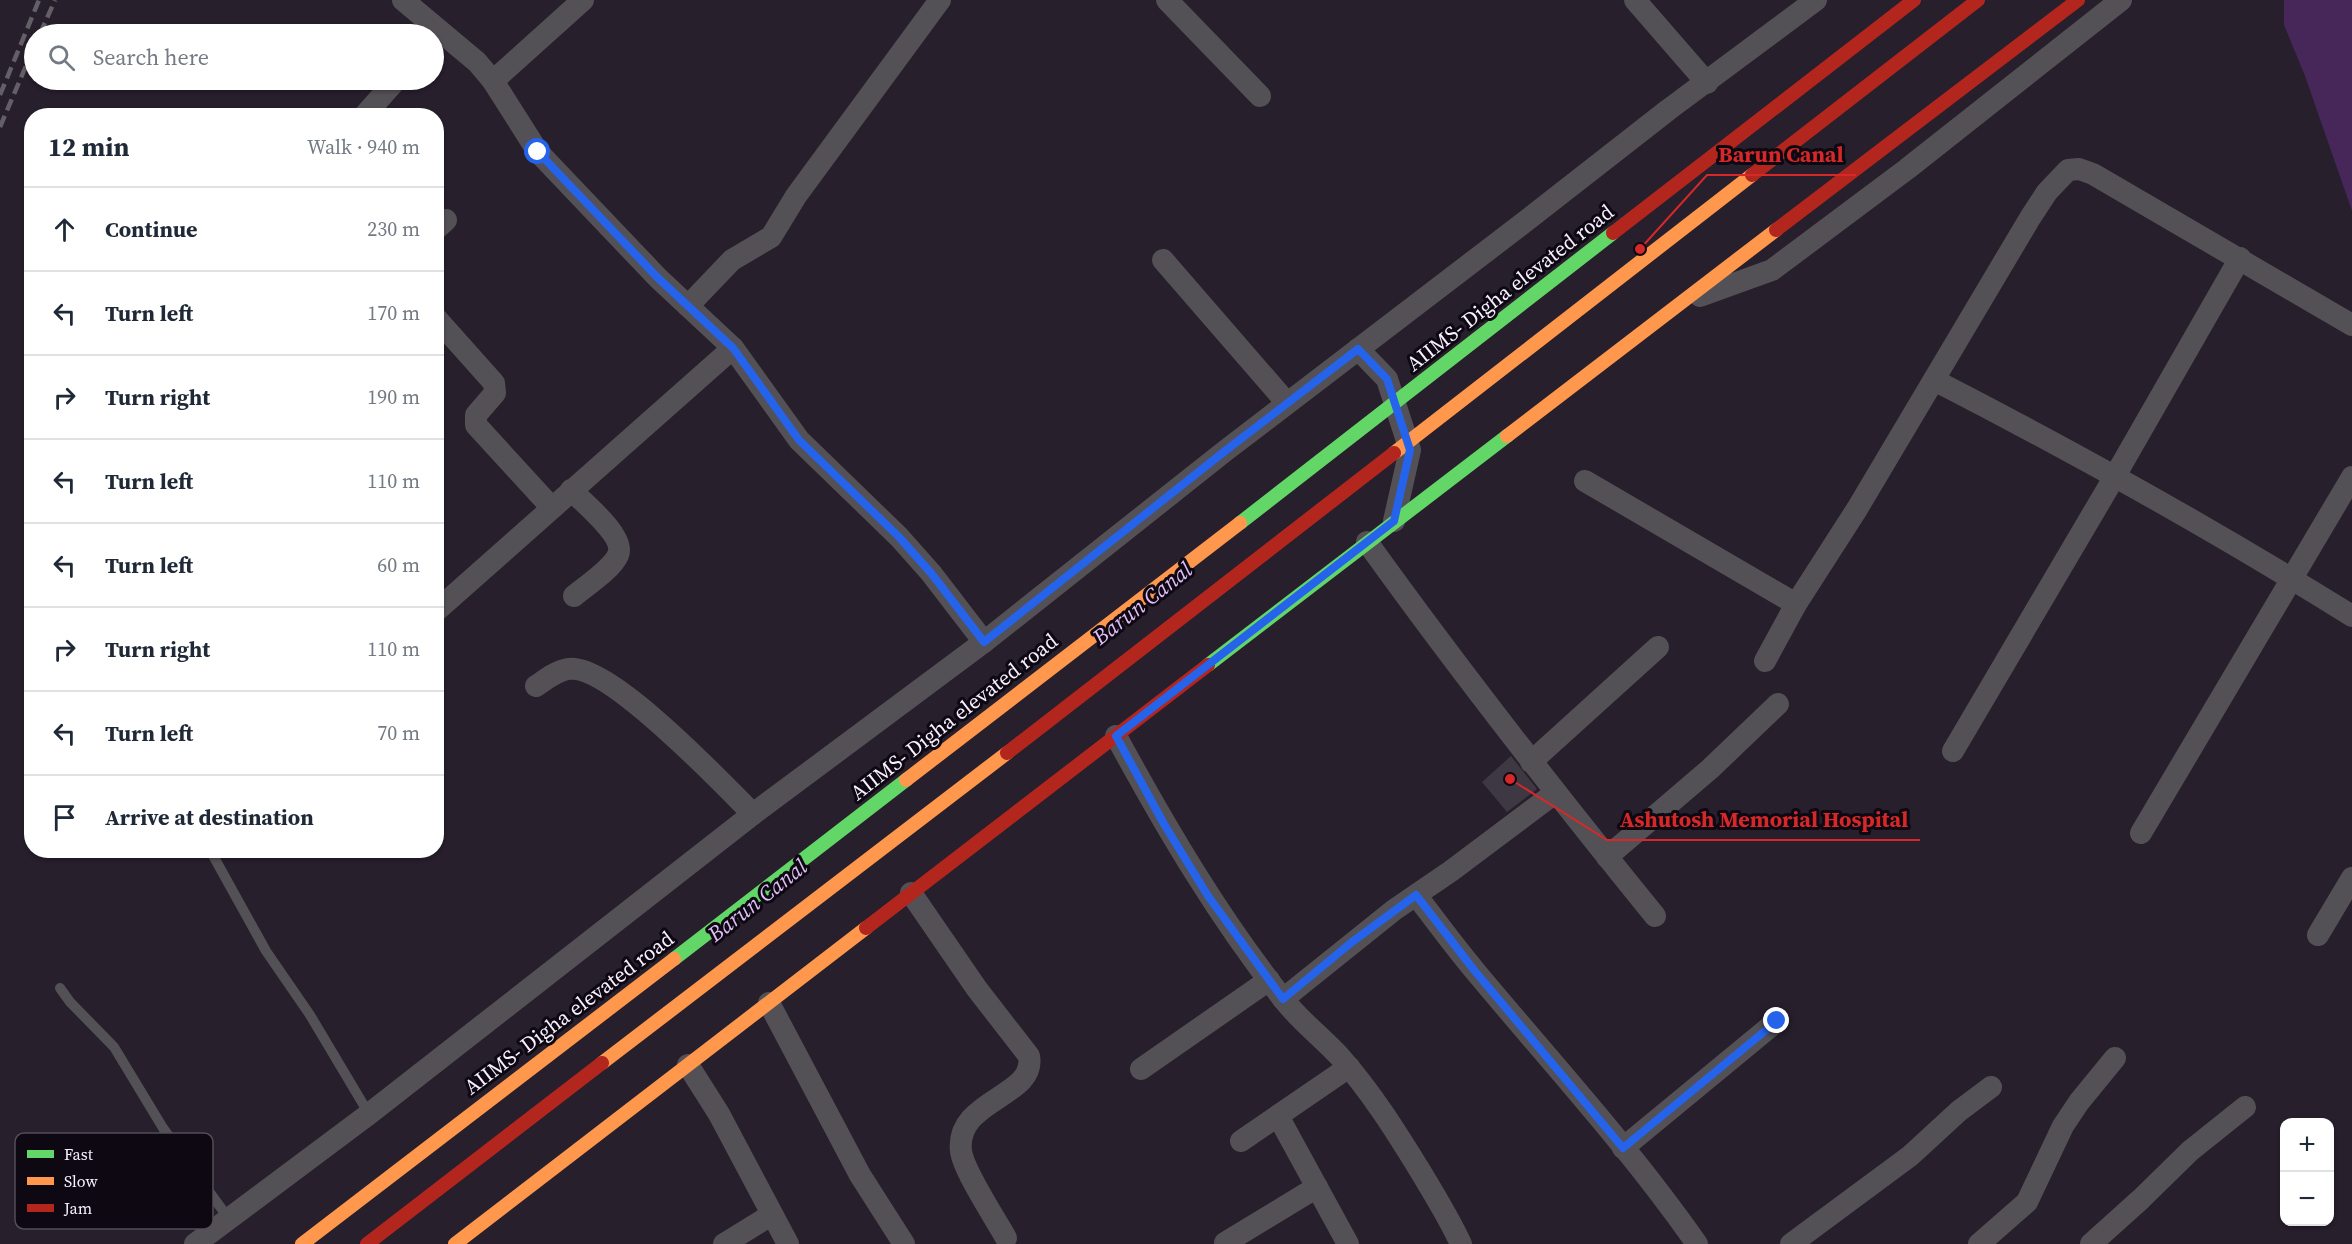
<!DOCTYPE html>
<html lang="en">
<head>
<meta charset="utf-8">
<style>
  :root { --surface:#fff; --page:#f6f6f7; --text:#1f2937; --muted:#747a83; --line:#e0e1e3 }
  body { margin:0; font-family:"Source Serif 4",serif; background:var(--page); color:var(--text) }
  .controls { position:absolute; right:18px; bottom:18px; display:grid; overflow:hidden; border-radius:12px; box-shadow:0 2px 4px #0004 }
  .controls button { width:54px; height:54px; display:grid; place-items:center; padding:0; border:0; border-bottom:2px solid var(--line); background:var(--surface); color:var(--text); font:30px sans-serif }
  .stop { position:absolute; width:18px; height:18px; margin:-14px; border:4px solid #2563eb; border-radius:50%; background:#fff }
  .stop.end { background:#2563eb; border-color:#fff; box-shadow:0 2px 6px #0008 }
  .list { margin:0; padding:0; list-style:none }
  h2 { display:flex; justify-content:space-between; align-items:center; height:78px; margin:0; padding:0 24px; font-size:26px }
  h2 small { font-size:20px; font-weight:400; color:var(--muted) }
  .list li { display:grid; grid-template-columns:39px 1fr auto; gap:18px; align-items:center; box-sizing:border-box; height:84px; padding:0 24px; border-top:2px solid var(--line) }
  .list b { display:block; font-size:22px; white-space:nowrap }
  .list em { font-size:20px; font-style:normal; color:var(--muted) }
  .icon { flex:none; width:33px; height:33px; fill:none; stroke:currentColor; stroke-width:2; stroke-linecap:round; stroke-linejoin:round }
  .map { position:relative; flex:none; width:2352px; height:1244px; overflow:hidden }
  .search { position:absolute; background:var(--surface); box-shadow:0 2px 4px #0004; left:24px; top:24px; width:420px; height:66px; display:flex; align-items:center; gap:15px; box-sizing:border-box; padding:0 21px; border-radius:33px; color:var(--muted); font-size:22px }
  .panel { position:absolute; background:var(--surface); box-shadow:0 2px 4px #0004; left:24px; top:108px; width:420px; height:750px; border-radius:24px }
  .map>svg:first-child { display:block }
</style>
</head>
<body>
<div class="map">
<svg width="2352" height="1244" viewBox="0 0 2352 1244">
  <rect width="100%" height="100%" fill="#271f2c"/>
  <polygon fill="#47265a" points="2284,0 2352,0 2352,211 2305,76 2284,25"/>
  <polygon fill="#3e3843" points="1511,756 1537,789 1507,812 1482,782"/>
  <g fill="none" stroke-linecap="round" stroke-linejoin="round">
    <g stroke="#545156" stroke-width="10">
      <polyline points="210,850 266,951 310,1015 369,1114"/>
      <polyline points="60,988 70,1002 114,1047 163,1128 229,1219"/>
    </g>
    <g stroke="#545156" stroke-width="22">
      <polyline points="403,0 477,62 493,81 538,152 658,278 733,348 799,440 899,537 931,573 984,642"/>
      <polyline points="1167,0 1260,96"/>
      <polyline points="1635,0 1707,83"/>
      <polyline points="493,81 583,0"/>
      <polyline points="364,116 396,80"/>
      <polyline points="436,229 446,220"/>
      <polyline points="1163,260 1287,403"/>
      <polyline points="1700,296 1772,270 1907,169 2121,0"/>
      <polyline points="688,306 732,260 771,237 796,196 940,0"/>
      <polyline points="436,318 494,383 495,393 476,415 476,425 552,508"/>
      <polyline points="1358,349 1387,379 1410,450 1394,521"/>
      <path d="M1934,380C2076,453 2216,531 2352,616"/>
      <polyline points="1585,481 1796,604"/>
      <path d="M571,490C584,503 626,537 618,555C612,569 586,586 574,596"/>
      <path d="M1367,542C1459,670 1556,794 1655,916"/>
      <polyline points="436,611 733,348"/>
      <polyline points="1765,661 1796,604 1857,509 2030,218 2047,192 2068,170 2079,169 2093,174 2352,325"/>
      <path d="M536,686C545,680 556,671 568,669C608,662 723,784 753,814"/>
      <path d="M1116,736C1166,828 1219,918 1284,1000C1301,1022 1323,1038 1341,1058C1371,1092 1395,1130 1419,1169C1434,1194 1449,1218 1461,1244"/>
      <polyline points="1953,751 2115,476 2240,258"/>
      <polyline points="1531,762 1658,647"/>
      <polyline points="2141,833 2352,477"/>
      <polyline points="1607,857 1710,769 1778,704"/>
      <path d="M911,893L977,989L1029,1056C1037,1097 955,1099 961,1151C963,1170 995,1218 1006,1238"/>
      <path d="M1416,895C1435,920 1454,946 1475,971C1550,1061 1630,1148 1697,1244"/>
      <polyline points="2318,935 2352,878"/>
      <polyline points="1283,999 1394,910 1451,871 1555,793"/>
      <polyline points="769,1003 860,1175 904,1244"/>
      <polyline points="688,1065 719,1114 788,1244"/>
      <polyline points="1141,1069 1269,980"/>
      <polyline points="1278,1116 1348,1244"/>
      <polyline points="1241,1141 1349,1067"/>
      <polyline points="1623,1148 1777,1021"/>
      <polyline points="1225,1243 1317,1187"/>
      <polyline points="195,1244 369,1114 753,814 984,642 1225,451 1522,224 1668,110 1816,0"/>
      <polyline points="724,1244 771,1215"/>
      <polyline points="1791,1244 1910,1156 1959,1111 1991,1087"/>
      <polyline points="1979,1244 2027,1202 2063,1126 2079,1102 2115,1058"/>
      <polyline points="2091,1244 2141,1199 2190,1151 2245,1107"/>
    </g>
    <polyline stroke="#63d668" stroke-width="14" points="1208,665 1507,436"/>
    <g stroke="#ff974d" stroke-width="14">
      <polyline points="1507,436 1776,230"/>
      <polyline points="455,1244 866,928"/>
    </g>
    <g stroke="#b3261e" stroke-width="14">
      <polyline points="1776,230 2078,0"/>
      <polyline points="866,928 1208,665"/>
    </g>
    <g stroke="#635f67" stroke-width="4.5" stroke-dasharray="12 6" stroke-linecap="butt">
      <polyline points="40,34 55,0"/>
      <polyline points="0,95 39,0"/>
      <polyline points="0,127 34,47"/>
    </g>
    <g stroke="#63d668" stroke-width="14">
      <polyline points="1240,523 1613,233"/>
      <polyline points="674,959 906,780"/>
    </g>
    <g stroke="#ff974d" stroke-width="14">
      <polyline points="1394,453 1752,175"/>
      <polyline points="906,780 1240,523"/>
      <polyline points="602,1063 1007,753"/>
      <polyline points="302,1244 674,959"/>
    </g>
    <g stroke="#b3261e" stroke-width="14">
      <polyline points="1752,175 1978,0"/>
      <polyline points="1613,233 1914,0"/>
      <polyline points="1007,753 1394,453"/>
      <polyline points="367,1244 602,1063"/>
    </g>
  </g>
  <g fill="none" stroke-linecap="round" stroke-linejoin="round">
    <polyline stroke="#2563eb" stroke-width="8" points="538,152 658,278 733,348 799,440 899,537 931,573 984,642 1225,451 1358,349 1387,379 1410,450 1394,521 1116,736 1164,824 1208,896 1283,999 1352,942 1416,895 1474,970 1623,1148 1777,1021"/>
  </g>
  <g text-anchor="middle" stroke-width="6" stroke-linejoin="round" paint-order="stroke">
    <g font-size="21" fill="#f8efff" stroke="#0d0811">
      <text transform="translate(1510 288) rotate(-38)" y="7">AIIMS- Digha elevated road</text>
      <text transform="translate(954 717) rotate(-38)" y="7">AIIMS- Digha elevated road</text>
      <text transform="translate(569 1013) rotate(-37)" y="7">AIIMS- Digha elevated road</text>
    </g>
    <g font-size="22" font-style="italic" fill="#dfbdf6" stroke="#0d0811">
      <text transform="translate(1142 603) rotate(-38)" y="8">Barun Canal</text>
      <text transform="translate(757 900) rotate(-38)" y="8">Barun Canal</text>
    </g>
  </g>
  <rect x="15" y="1133" width="198" height="96" rx="9" fill="#0d0811" stroke="#544d58" stroke-width="1.5"/>
  <rect x="27" y="1150" width="27" height="8" fill="#63d668"/>
  <rect x="27" y="1177" width="27" height="8" fill="#ff974d"/>
  <rect x="27" y="1204" width="27" height="8" fill="#b3261e"/>
  <g font-size="16" fill="#f8efff">
    <text x="64" y="1160">Fast</text>
    <text x="64" y="1187">Slow</text>
    <text x="64" y="1214">Jam</text>
  </g>
  <path fill="none" stroke="#d62828" stroke-width="2" d="M1640 249L1707 175H1856M1510 779L1607 840H1920"/>
  <g fill="#d62828" stroke="#0d0811" stroke-width="2">
    <circle cx="1640" cy="249" r="6"/>
    <circle cx="1510" cy="779" r="6"/>
  </g>
  <g font-size="22" text-anchor="middle" font-weight="bold" fill="#d62828" stroke="#0d0811" stroke-width="6" stroke-linejoin="round" paint-order="stroke">
    <text x="1781" y="162">Barun Canal</text>
    <text x="1764" y="827">Ashutosh Memorial Hospital</text>
  </g>
</svg>
<div class="controls">
<button>+</button>
<button>−</button>
</div>
<div class="stop" style="left:538px;top:152px"></div>
<div class="stop end" style="left:1777px;top:1021px"></div>
<div class="search"><svg class="icon" aria-label="search" viewBox="0 0 24 24"><circle cx="10" cy="10" r="6"/><path d="M15 15l6 6"/></svg>Search here</div>
<section class="panel">
<h2>12 min<small>Walk · 940 m</small></h2>
<ul class="list">
<li><svg class="icon" aria-label="ahead" viewBox="0 0 24 24"><path d="M12 20V5M6 11l6-6 6 6"/></svg><div><b>Continue</b></div><em>230 m</em></li>
<li><svg class="icon" aria-label="left" viewBox="0 0 24 24"><path d="M17 20v-9H6M10 6l-5 5 5 5"/></svg><div><b>Turn left</b></div><em>170 m</em></li>
<li><svg class="icon" aria-label="right" viewBox="0 0 24 24"><path d="M7 20v-9h11M14 6l5 5-5 5"/></svg><div><b>Turn right</b></div><em>190 m</em></li>
<li><svg class="icon" aria-label="left" viewBox="0 0 24 24"><path d="M17 20v-9H6M10 6l-5 5 5 5"/></svg><div><b>Turn left</b></div><em>110 m</em></li>
<li><svg class="icon" aria-label="left" viewBox="0 0 24 24"><path d="M17 20v-9H6M10 6l-5 5 5 5"/></svg><div><b>Turn left</b></div><em>60 m</em></li>
<li><svg class="icon" aria-label="right" viewBox="0 0 24 24"><path d="M7 20v-9h11M14 6l5 5-5 5"/></svg><div><b>Turn right</b></div><em>110 m</em></li>
<li><svg class="icon" aria-label="left" viewBox="0 0 24 24"><path d="M17 20v-9H6M10 6l-5 5 5 5"/></svg><div><b>Turn left</b></div><em>70 m</em></li>
<li><svg class="icon" aria-label="arrive" viewBox="0 0 24 24"><path d="M6 21V4h12l-3 4 3 4H6"/></svg><div><b>Arrive at destination</b></div></li>
</ul>
</section>
</div>
</body>
</html>
